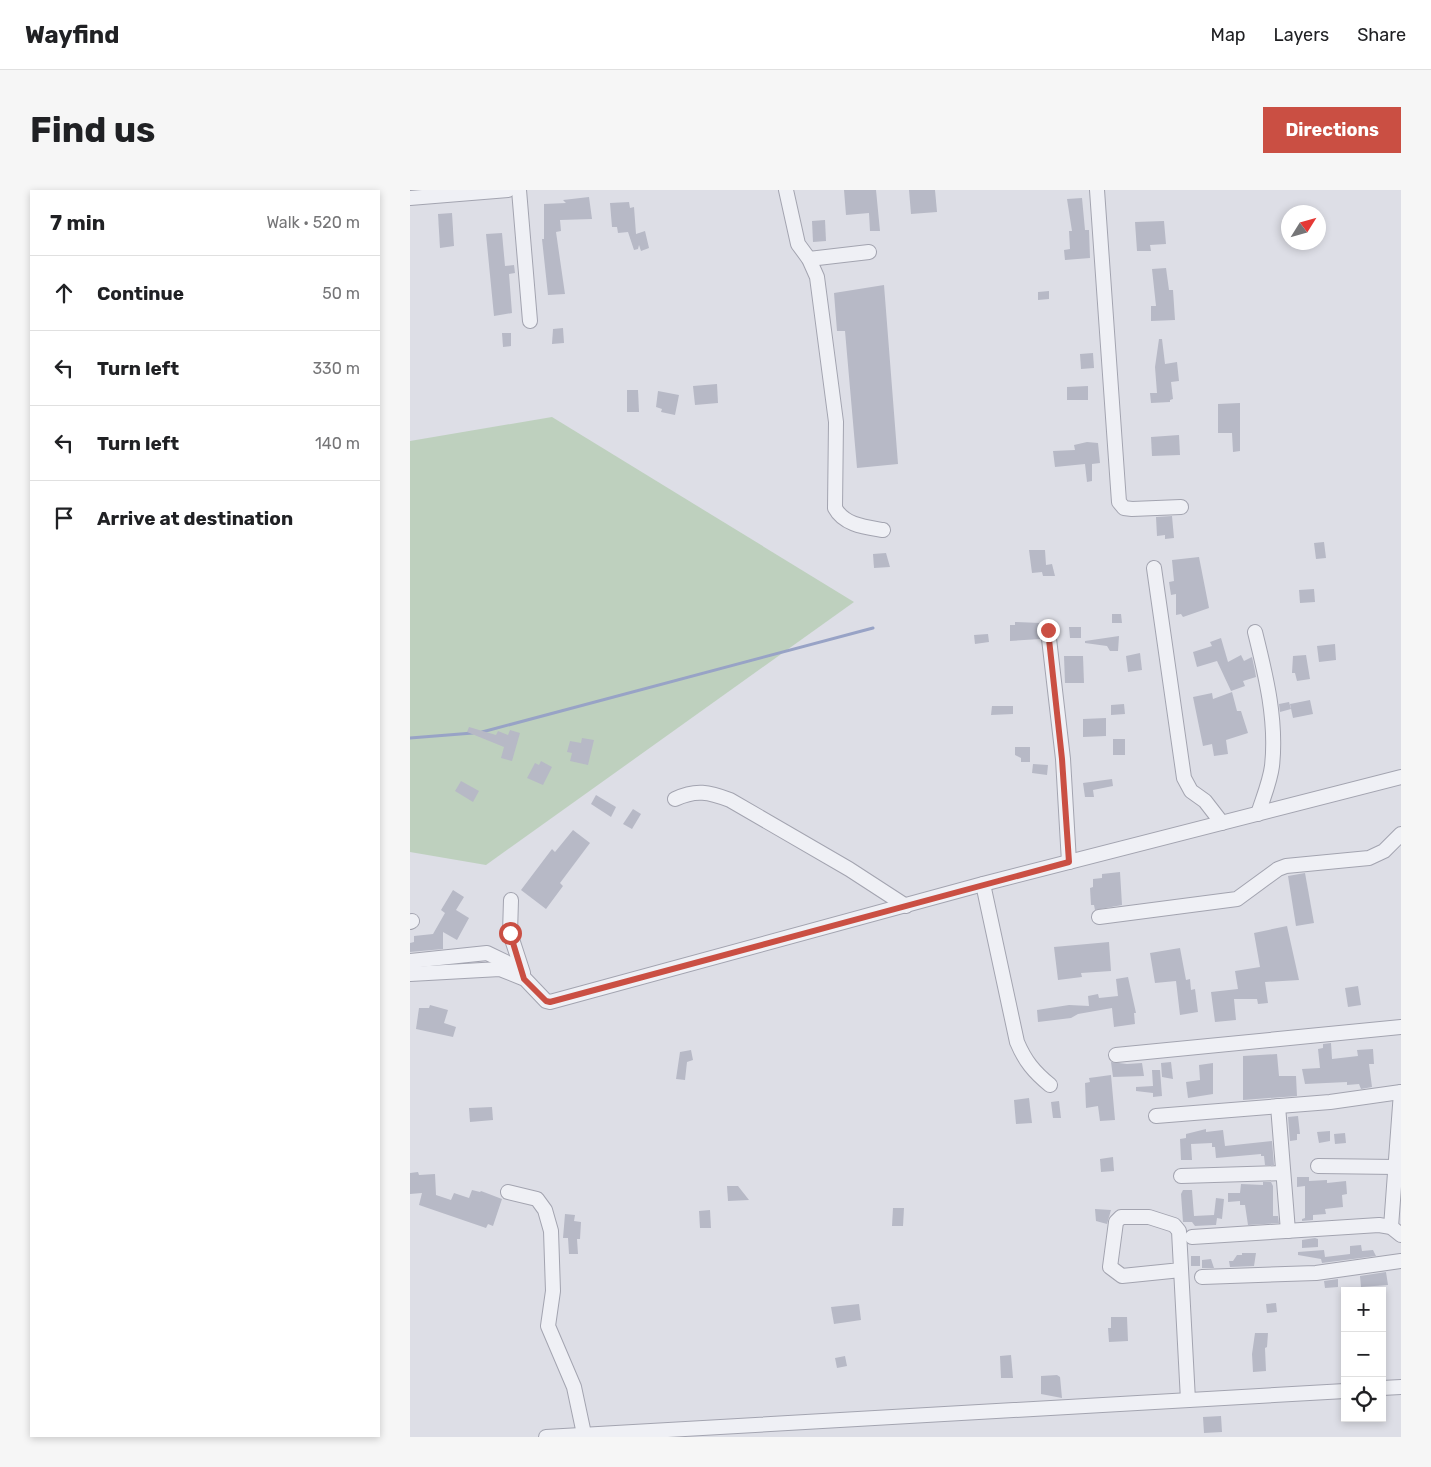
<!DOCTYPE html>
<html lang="en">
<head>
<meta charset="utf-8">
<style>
  :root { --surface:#fff; --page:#f6f6f6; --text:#202124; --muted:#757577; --line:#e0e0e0; --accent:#ca4f43 }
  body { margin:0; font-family:Rubik,sans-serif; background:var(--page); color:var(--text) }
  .controls { position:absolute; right:15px; bottom:15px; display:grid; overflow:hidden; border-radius:0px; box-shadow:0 2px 8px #0003 }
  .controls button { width:45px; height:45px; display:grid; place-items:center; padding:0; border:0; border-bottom:1px solid var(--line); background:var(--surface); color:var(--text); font:25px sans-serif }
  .compass { position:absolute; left:871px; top:15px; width:45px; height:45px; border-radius:50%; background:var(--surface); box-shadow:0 2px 8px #0003; rotate:53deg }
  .stop { position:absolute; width:15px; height:15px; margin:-11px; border:4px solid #ca4f43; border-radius:50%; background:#fff }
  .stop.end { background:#ca4f43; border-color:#fff; box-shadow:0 1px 5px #0008 }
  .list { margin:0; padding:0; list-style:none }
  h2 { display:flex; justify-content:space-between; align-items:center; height:65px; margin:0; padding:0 20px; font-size:21px }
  h2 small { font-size:16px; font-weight:400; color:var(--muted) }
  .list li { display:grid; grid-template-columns:32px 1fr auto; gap:15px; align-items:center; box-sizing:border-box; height:75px; padding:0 20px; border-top:1px solid var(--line) }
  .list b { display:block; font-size:19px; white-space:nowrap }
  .list em { font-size:16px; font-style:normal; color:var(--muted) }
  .icon { flex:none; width:28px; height:28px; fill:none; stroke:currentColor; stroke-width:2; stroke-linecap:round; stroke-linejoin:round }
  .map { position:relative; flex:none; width:991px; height:1247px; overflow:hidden; border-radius:0px }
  header { display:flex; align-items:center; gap:30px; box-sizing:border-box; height:70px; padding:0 25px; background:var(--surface); border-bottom:1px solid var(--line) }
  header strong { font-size:24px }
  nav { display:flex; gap:28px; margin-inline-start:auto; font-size:18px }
  .intro { display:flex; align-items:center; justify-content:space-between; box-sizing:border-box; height:120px; padding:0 30px }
  h1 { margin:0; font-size:35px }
  .button { padding:12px 22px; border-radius:0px; background:var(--accent); color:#fff; font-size:18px; font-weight:700 }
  main { display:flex; gap:30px; padding:0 30px }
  aside { flex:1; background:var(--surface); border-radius:0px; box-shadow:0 2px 8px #0003 }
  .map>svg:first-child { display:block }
</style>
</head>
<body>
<header>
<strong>Wayfind</strong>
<nav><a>Map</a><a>Layers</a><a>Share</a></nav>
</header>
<div class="intro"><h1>Find us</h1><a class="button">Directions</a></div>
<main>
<aside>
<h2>7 min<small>Walk · 520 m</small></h2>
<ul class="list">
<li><svg class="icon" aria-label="ahead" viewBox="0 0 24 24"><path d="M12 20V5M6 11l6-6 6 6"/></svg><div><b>Continue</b></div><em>50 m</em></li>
<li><svg class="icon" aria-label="left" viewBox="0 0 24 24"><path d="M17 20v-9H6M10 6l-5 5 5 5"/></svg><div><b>Turn left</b></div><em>330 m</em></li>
<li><svg class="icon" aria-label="left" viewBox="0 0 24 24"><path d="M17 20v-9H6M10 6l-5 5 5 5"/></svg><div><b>Turn left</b></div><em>140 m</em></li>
<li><svg class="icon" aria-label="arrive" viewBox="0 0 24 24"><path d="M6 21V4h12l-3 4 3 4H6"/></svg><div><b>Arrive at destination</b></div></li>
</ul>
</aside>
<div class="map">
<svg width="991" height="1247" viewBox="0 0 991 1247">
  <rect width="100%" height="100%" fill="#dddee6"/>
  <polygon fill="#bed0be" points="142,227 444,412 76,675 0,662 0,251"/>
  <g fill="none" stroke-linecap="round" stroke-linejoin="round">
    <g stroke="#98a3c6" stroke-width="3">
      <polyline points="72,542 463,438"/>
      <polyline points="0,548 63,543"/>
    </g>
  </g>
  <g fill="#b7b9c6">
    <polygon points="434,0 466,0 470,41 460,41 459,23 436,25"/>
    <polygon points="499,0 525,0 527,22 501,24"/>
    <polygon points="179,7 182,29 150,30 151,41 146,42 155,104 138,105 132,49 134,49 134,14 156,13 153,10"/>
    <polygon points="672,8 675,40 679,40 680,68 655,70 654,60 660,59 659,41 662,41 657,9"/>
    <polygon points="219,12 220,18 224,17 226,44 235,41 239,58 231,61 229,55 228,59 224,60 218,42 208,43 207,37 202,37 200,13"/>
    <polygon points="42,23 44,56 30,58 28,24"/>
    <polygon points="415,30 416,51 403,52 402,31"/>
    <polygon points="754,31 756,54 740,55 741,61 727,61 725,32"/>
    <polygon points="92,43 95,76 104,75 105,83 99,84 102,123 84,126 76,44"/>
    <polygon points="756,78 759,100 763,100 765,130 741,131 741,116 746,116 742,79"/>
    <polygon points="474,95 488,274 447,278 435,141 427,141 424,103"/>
    <polygon points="639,101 639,109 628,110 628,102"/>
    <polygon points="153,138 154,153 142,154 143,139"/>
    <polygon points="92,143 101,143 101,156 93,157"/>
    <polygon points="749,149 752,149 755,174 767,172 769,191 761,192 763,209 760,210 760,212 741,213 740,203 747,203 745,177"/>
    <polygon points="683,163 684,178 671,179 670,164"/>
    <polygon points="307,194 308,213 285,215 283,196"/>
    <polygon points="678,196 678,210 657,210 657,197"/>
    <polygon points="217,200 228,200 229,222 217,222"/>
    <polygon points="248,201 269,205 265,225 251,222 252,219 246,217"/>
    <polygon points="830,213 830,261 823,262 822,243 808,243 808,214"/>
    <polygon points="769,245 770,265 742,266 741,247"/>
    <polygon points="677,252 688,253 690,273 682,274 682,291 677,292 675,274 645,277 643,261 665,260 664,255"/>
    <polygon points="762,326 764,348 755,349 755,345 747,346 746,327"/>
    <polygon points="914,352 916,368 906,369 904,353"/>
    <polygon points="619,360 635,360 636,375 642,374 645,386 633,386 632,382 622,383"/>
    <polygon points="476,363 480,377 464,378 463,364"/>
    <polygon points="789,367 799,418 773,427 771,424 766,425 766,404 761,405 759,392 764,391 762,370"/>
    <polygon points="904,399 905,412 890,413 889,400"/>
    <polygon points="702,424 711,424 712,433 702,433"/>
    <polygon points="605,432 631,433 630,449 600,451 600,435 605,435"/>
    <polygon points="659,437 671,437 671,448 660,448"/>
    <polygon points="578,444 579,452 565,454 564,445"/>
    <polygon points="709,446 708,461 700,461 697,456 675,453 675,451"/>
    <polygon points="811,448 818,472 831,465 834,471 842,467 845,481 846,487 833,491 835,496 821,501 807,471 787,477 783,462 802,456 800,452"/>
    <polygon points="925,454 926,470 909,472 907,456"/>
    <polygon points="730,463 732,480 718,482 716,466"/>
    <polygon points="896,465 900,489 887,491 885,483 882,483 883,466"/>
    <polygon points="654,466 673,466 674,493 655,493"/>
    <polygon points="822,502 827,521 831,521 838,543 816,550 818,564 804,566 802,554 793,556 783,507 802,503 803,509"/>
    <polygon points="900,510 903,524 883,528 880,514"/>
    <polygon points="879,512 881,519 870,522 869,514"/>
    <polygon points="714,514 715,524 701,525 701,515"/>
    <polygon points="582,516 603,516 603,524 581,525"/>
    <polygon points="696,528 696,546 673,547 673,529"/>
    <polygon points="59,537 86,545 88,541 98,545 100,540 110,543 102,571 91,568 94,557 57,542"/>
    <polygon points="172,548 184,550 178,575 160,571 162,563 157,562 160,551 171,553"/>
    <rect x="703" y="549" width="12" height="16"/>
    <polygon points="605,557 620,557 620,572 611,572 611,568 605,565"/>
    <polygon points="131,571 142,577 133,595 117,588 125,573 129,575"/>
    <polygon points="623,574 638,575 637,585 622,583"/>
    <polygon points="702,589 703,596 683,600 684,607 675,607 673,593"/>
    <polygon points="51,591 69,601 63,612 45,601"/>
    <polygon points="186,605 206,617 201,627 181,614"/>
    <polygon points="223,619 231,624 222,639 213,634"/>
    <polygon points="163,640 180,653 150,693 153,696 136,719 111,700 142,659 145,662"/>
    <polygon points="710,682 712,715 685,720 684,715 681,715 680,698 683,697 683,689 692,688 692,684"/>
    <polygon points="895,683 904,733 886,736 878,686"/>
    <polygon points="43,700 54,707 46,720 59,728 47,750 33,742 33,759 0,762 0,753 4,752 4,746 23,744 35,723 31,720"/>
    <polygon points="877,736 889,790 855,792 858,813 848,814 847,809 824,809 826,830 805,832 801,802 828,799 825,781 850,777 844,743"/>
    <polygon points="699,752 701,781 671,783 672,787 648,790 644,757"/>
    <polygon points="770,758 776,790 780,789 781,800 785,799 788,822 770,825 766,791 745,793 740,763"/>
    <polygon points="718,787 726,823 724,823 725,834 704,837 702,818 668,824 661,828 628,832 627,820 659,815 679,816 678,806 688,804 689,808 708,806 706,789"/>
    <polygon points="948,796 951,815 938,817 935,798"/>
    <polygon points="20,815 38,820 34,833 46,837 43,847 6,839 9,818 19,818"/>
    <polygon points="921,853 922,869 948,866 947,860 963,859 964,874 959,874 962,897 951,899 949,894 937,895 937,892 895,894 892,879 910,878 908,859 913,858 913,854"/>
    <polygon points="281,860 283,870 277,872 275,890 266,889 270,862"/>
    <polygon points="867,864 869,886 886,886 887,906 833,910 833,866"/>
    <polygon points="701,872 717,874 732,873 734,886 703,887"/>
    <polygon points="761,872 763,889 752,887 751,873"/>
    <polygon points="803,873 803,904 778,908 776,892 790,890 789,875"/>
    <polygon points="742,880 750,880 752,906 743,907 743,903 726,901 726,897 743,896"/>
    <polygon points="701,885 705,930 690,931 688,916 676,918 675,893 680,892 679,888"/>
    <polygon points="619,908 622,933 606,934 604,910"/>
    <polygon points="649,911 651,928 643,928 641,912"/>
    <polygon points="82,917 83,930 60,932 59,918"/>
    <polygon points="888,926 890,944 887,944 887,950 880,951 878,927"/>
    <polygon points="796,939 796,942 813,940 815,956 862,951 864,975 855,975 854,966 851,966 851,964 806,968 805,957 802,957 802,953 781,954 782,970 771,970 770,949 776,948 776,944"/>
    <polygon points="920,941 920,951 909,953 907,942"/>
    <polygon points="935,943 936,953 925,954 924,944"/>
    <polygon points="703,967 704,981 691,982 690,969"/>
    <polygon points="8,982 9,985 25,984 26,1005 41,1010 44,1003 59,1008 62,1000 70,1002 71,1001 92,1009 83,1036 78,1034 76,1038 9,1015 12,1003 0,1004 0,983"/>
    <polygon points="887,987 899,987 899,991 917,990 917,993 936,991 937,1004 932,1005 933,1017 915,1019 916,1024 903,1025 903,1030 892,1031 892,1029 895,1028 895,996 887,997"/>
    <polygon points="853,992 861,992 863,996 863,1026 868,1026 869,1033 838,1035 835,1015 830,1015 830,1011 818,1012 818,1003 830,1003 831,994 853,995"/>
    <polygon points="317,996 328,996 339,1010 318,1011"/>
    <polygon points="773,1000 782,1000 784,1026 804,1025 806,1008 814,1009 812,1029 807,1028 806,1035 804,1035 785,1036 782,1032 773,1032 771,1004"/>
    <polygon points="483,1018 494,1018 493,1036 482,1036"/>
    <polygon points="685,1019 701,1020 697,1034 686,1031"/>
    <polygon points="300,1020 301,1038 290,1038 289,1021"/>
    <polygon points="155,1024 165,1025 164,1031 171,1032 170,1049 167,1049 168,1064 159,1064 158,1048 153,1048"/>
    <polygon points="905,1048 908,1049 908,1057 892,1058 892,1050"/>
    <polygon points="951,1055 952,1061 963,1060 966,1066 912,1073 911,1069 888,1065 888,1062 914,1060 915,1067 940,1064 940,1056"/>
    <polygon points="832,1063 846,1063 844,1076 820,1077 819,1071 823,1071 827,1065 832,1065"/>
    <rect x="781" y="1066" width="9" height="10"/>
    <polygon points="801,1069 804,1078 792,1078 792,1070"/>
    <polygon points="976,1082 978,1095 951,1097 950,1086"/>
    <polygon points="928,1089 928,1097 915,1098 914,1091"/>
    <polygon points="866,1113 867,1122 857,1123 856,1114"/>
    <polygon points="449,1114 451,1130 424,1134 421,1117"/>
    <polygon points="701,1127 717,1127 718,1151 699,1152 698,1138 701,1138"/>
    <polygon points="845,1143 858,1143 857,1157 855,1158 856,1181 843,1182 842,1164"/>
    <polygon points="601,1165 603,1188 591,1188 590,1166"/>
    <polygon points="435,1166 437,1176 427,1178 425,1168"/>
    <polygon points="647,1185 650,1187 652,1208 631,1204 631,1186"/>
    <polygon points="811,1226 812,1242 794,1243 793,1227"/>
  </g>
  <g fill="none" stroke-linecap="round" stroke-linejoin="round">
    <defs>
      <g id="minor">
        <polyline points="109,0 120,131"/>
        <path d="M376,0L388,54L399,69L407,87L426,232L425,318C434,335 455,337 473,340"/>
        <polyline points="687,0 709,312 714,318 722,319 771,317"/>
        <polyline points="0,8 98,0"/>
        <polyline points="399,69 459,62"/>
        <polyline points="744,378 774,588 781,601 795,611 812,633"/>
        <polyline points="638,440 653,569 659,672"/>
        <path d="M845,442C856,486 867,531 862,576C860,592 853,608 848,624"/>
        <path d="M265,609C286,599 299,602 320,610L439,679L496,716"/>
        <path d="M573,694L607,852C615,871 624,882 640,895"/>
        <polyline points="101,710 100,743 113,783"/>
        <polyline points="689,727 827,709 868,679 876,676 959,668 974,661 991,644"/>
        <polyline points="0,732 2,731"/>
        <polyline points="0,771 77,763 110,779"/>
        <polyline points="0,784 90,779 115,789 136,811 140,812 573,694 991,587"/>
        <polyline points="706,865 991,837"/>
        <polyline points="868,916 878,1041"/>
        <polyline points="746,926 920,912 991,902"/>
        <polyline points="908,976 986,977"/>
        <polyline points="771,986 873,983"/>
        <polyline points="98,1002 127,1009 135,1020 141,1041 143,1101 138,1136 164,1197 174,1244"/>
        <polyline points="981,1037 991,902"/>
        <polyline points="782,1047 969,1035 981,1037 991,1045"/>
        <polyline points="771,1080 712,1086 700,1077 706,1032 711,1027 739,1027 764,1035 769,1041 778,1210"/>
        <polyline points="792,1087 906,1083 991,1071"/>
        <polyline points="972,1198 991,1197"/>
        <polyline points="136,1247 935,1201"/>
      </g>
    </defs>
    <use href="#minor" stroke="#a3a4b0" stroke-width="16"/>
    <use href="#minor" stroke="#eff0f5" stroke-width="14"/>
  </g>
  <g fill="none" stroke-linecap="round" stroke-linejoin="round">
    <polyline stroke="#ca4f43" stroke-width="6" points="100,743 114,789 136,811 140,812 659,672 652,569 638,440"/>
  </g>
</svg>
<div class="controls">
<button>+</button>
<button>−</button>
<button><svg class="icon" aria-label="locate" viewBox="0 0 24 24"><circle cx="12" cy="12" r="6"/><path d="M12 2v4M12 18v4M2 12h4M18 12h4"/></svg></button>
</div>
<svg class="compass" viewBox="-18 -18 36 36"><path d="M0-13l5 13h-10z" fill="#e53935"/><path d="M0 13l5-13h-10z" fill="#757577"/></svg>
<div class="stop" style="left:100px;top:743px"></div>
<div class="stop end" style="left:638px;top:440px"></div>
</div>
</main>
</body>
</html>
